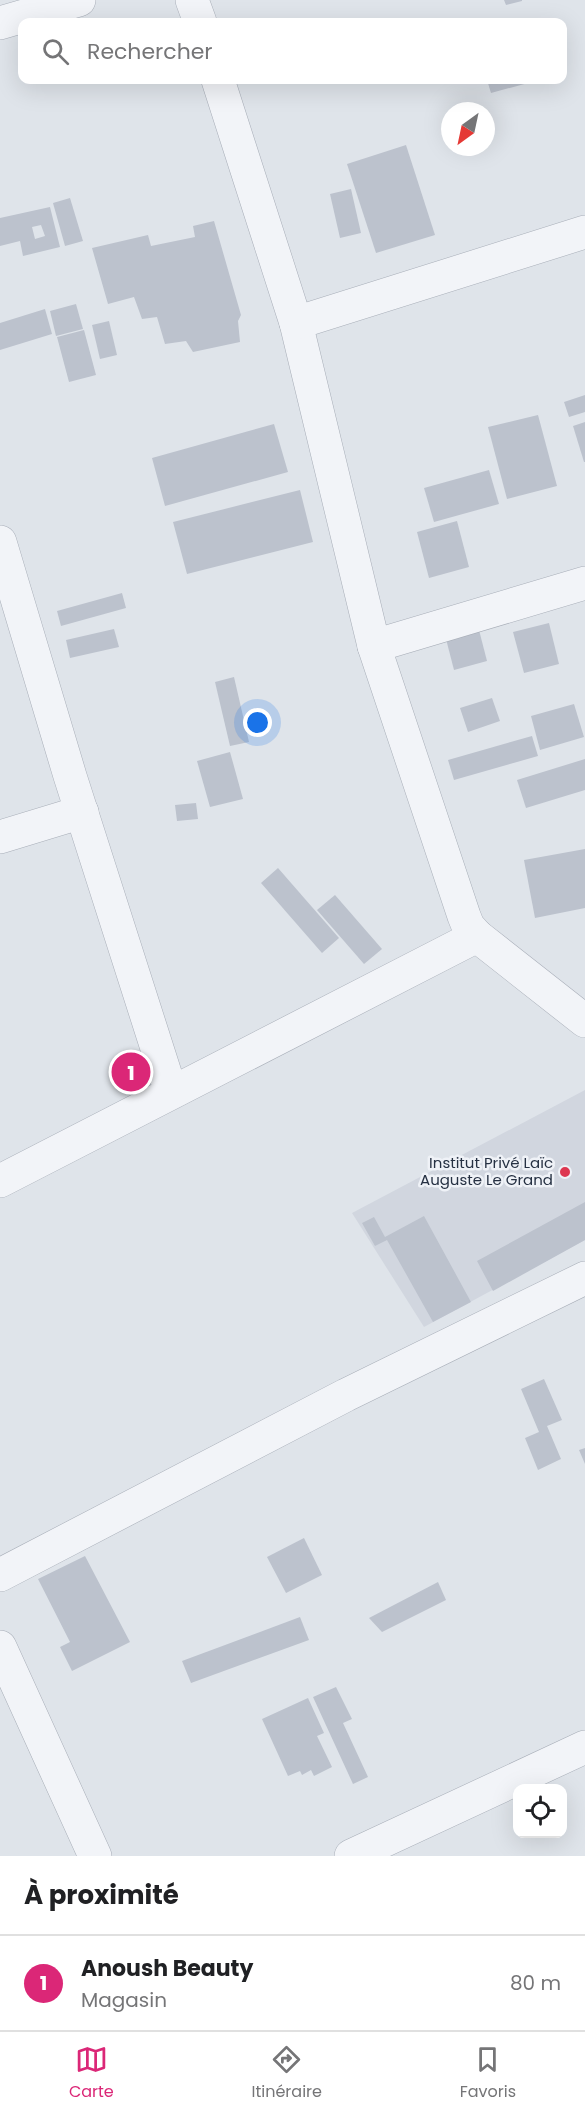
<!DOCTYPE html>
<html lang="fr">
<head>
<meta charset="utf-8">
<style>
  :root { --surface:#fff; --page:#f2f2f2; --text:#202124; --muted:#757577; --line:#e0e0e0; --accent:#db2777 }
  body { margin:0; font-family:Poppins,sans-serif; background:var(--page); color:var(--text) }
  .controls { position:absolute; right:18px; bottom:18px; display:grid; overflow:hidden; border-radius:12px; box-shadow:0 6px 24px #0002 }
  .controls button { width:54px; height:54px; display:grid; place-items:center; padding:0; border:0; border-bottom:2px solid var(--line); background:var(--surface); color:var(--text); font:30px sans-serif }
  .compass { position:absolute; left:441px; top:102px; width:54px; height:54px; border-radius:50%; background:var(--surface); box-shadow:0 6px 24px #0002; rotate:213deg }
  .you { position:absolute; left:258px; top:723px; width:21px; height:21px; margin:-15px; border:4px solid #fff; border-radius:50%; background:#1a73e8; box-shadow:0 0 0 9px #1a73e833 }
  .badge { display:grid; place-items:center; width:39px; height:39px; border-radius:50%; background:var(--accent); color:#fff; font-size:20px; font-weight:700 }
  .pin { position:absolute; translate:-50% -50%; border:3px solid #fff; box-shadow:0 2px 6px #0006 }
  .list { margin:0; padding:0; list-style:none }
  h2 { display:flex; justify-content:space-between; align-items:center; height:78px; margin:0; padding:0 24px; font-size:26px }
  h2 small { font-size:20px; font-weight:400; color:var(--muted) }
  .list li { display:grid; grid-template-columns:39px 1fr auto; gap:18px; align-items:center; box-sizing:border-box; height:96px; padding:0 24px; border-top:2px solid var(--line) }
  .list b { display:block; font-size:22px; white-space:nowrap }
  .list p { margin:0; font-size:20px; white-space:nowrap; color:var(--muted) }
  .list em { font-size:20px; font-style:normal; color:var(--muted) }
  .icon { flex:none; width:33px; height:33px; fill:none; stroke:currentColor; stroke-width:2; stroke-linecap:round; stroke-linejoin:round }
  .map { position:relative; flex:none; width:585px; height:1856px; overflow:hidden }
  .search { position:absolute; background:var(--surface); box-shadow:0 6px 24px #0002; left:18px; right:18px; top:18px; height:66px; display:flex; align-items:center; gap:15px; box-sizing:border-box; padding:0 21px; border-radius:12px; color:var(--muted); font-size:22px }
  .sheet { height:174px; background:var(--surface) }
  nav { display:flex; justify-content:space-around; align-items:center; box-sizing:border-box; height:84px; border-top:2px solid var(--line); background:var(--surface); font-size:16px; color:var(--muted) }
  nav a { display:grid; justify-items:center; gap:3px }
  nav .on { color:var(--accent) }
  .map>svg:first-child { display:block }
</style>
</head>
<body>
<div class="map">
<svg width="585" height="1856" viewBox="0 0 585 1856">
  <rect width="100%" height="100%" fill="#dfe4ea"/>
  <polygon fill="#d1d6df" points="585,1090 585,1240 424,1327 352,1213"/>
  <g fill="#bcc2cd" fill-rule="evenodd">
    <polygon points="504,0 522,0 522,1 506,5"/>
    <polygon points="487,80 539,80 491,93"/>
    <polygon points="406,145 435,235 376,253 347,164"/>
    <polygon points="351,189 361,233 340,238 330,194"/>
    <polygon points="70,198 83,241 65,246 53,203"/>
    <path d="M50,207L60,247L23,256L20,241L0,246V218ZM41,225L45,236L35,239L32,227Z"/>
    <polygon points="214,221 241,315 238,321 240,342 193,352 186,341 165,344 157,317 142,319 134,297 108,304 92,248 148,235 151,246 195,237 193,226"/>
    <polygon points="76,304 83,329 56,336 50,311"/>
    <polygon points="45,309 52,334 0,350 0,323"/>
    <polygon points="109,321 117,355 100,359 92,325"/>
    <polygon points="84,330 96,375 69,382 57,337"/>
    <polygon points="585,395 585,412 569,417 564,402"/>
    <polygon points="538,415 557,486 507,499 488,427"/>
    <polygon points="585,422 585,462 584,462 573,426"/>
    <polygon points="274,424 288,472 165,506 152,458"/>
    <polygon points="489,470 499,504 434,522 424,488"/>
    <polygon points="300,490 313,542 187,574 173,522"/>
    <polygon points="457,521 469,567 429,578 417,532"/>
    <polygon points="122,593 126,608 61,626 57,611"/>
    <polygon points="549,623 559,664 524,673 513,632"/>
    <polygon points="114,629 119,647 70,658 66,640"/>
    <polygon points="479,630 487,661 454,670 446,639"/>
    <polygon points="234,677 249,742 230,746 215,682"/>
    <polygon points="492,698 500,721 468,732 460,708"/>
    <polygon points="574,704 584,737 540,750 531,716"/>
    <polygon points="532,736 538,756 454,780 448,760"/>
    <polygon points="230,752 243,799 210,807 197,761"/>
    <polygon points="585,759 585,790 526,808 517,780"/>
    <polygon points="196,803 198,819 177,821 175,805"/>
    <polygon points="585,849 585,908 535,918 524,860"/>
    <polygon points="278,868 339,938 322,953 261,883"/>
    <polygon points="335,895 382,949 364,964 317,910"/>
    <polygon points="585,1202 585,1240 493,1291 477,1261"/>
    <polygon points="424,1216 471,1302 433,1322 387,1240 375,1246 362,1223 374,1217 385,1237"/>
    <polygon points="544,1379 562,1420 547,1426 561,1459 538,1470 525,1438 539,1432 521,1389"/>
    <polygon points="585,1448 585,1464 579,1450"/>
    <polygon points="304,1538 322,1575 286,1593 267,1557"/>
    <polygon points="85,1556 130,1642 72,1671 60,1647 70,1642 38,1579"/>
    <polygon points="438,1582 446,1600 382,1632 369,1618"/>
    <polygon points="300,1617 309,1640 191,1683 182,1661"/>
    <polygon points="336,1687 352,1719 343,1723 368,1777 353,1784 313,1697"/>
    <polygon points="308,1698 324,1733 317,1736 332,1767 314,1776 311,1770 302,1775 300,1771 288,1776 262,1719"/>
  </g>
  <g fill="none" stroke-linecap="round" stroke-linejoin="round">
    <defs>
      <g id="minor">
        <polyline points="192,0 200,22"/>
        <polyline points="0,23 79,0"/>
        <polyline points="218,80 296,323 374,646 464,916 468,926 477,936 585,1021"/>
        <polyline points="296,323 585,232"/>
        <polyline points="0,542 70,776 171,1092"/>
        <polyline points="374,646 585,583"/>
        <polyline points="0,837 82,812"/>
        <polyline points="0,1181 477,936"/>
        <polyline points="0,1575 346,1395 585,1278"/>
        <polyline points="0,1647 95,1856"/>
        <polyline points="351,1856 585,1747"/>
      </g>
    </defs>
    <use href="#minor" stroke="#a8aeb8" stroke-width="34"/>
    <use href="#minor" stroke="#f2f4f8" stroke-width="33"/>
  </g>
  <circle fill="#dd3750" stroke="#eff2f7" stroke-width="2" cx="565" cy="1172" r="6"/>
  <g text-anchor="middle" stroke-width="5" stroke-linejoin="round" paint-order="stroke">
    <g font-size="15" fill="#263143" stroke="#eff2f7" text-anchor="end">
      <text x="553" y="1168">Institut Privé Laïc<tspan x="553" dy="17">Auguste Le Grand</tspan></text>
    </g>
  </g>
</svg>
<div class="controls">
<button><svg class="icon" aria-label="locate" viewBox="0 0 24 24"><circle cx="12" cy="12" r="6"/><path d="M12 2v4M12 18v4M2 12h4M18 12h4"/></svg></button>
</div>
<svg class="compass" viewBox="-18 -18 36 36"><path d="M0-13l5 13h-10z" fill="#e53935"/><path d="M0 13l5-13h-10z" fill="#757577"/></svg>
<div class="you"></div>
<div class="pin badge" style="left:131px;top:1072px">1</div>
<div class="search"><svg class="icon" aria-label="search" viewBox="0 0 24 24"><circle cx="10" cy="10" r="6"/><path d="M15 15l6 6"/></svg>Rechercher</div>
</div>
<section class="sheet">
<h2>À proximité<small></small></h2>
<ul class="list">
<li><span class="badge">1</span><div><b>Anoush Beauty</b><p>Magasin</p></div><em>80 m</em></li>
</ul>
</section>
<nav>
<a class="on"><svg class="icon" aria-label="map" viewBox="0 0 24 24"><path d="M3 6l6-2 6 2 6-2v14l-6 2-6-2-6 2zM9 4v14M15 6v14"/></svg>Carte</a>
<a><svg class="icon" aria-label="directions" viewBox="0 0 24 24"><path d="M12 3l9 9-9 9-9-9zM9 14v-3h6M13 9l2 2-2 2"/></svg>Itinéraire</a>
<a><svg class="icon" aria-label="saved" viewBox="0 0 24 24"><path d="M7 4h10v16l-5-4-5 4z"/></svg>Favoris</a>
</nav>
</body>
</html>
